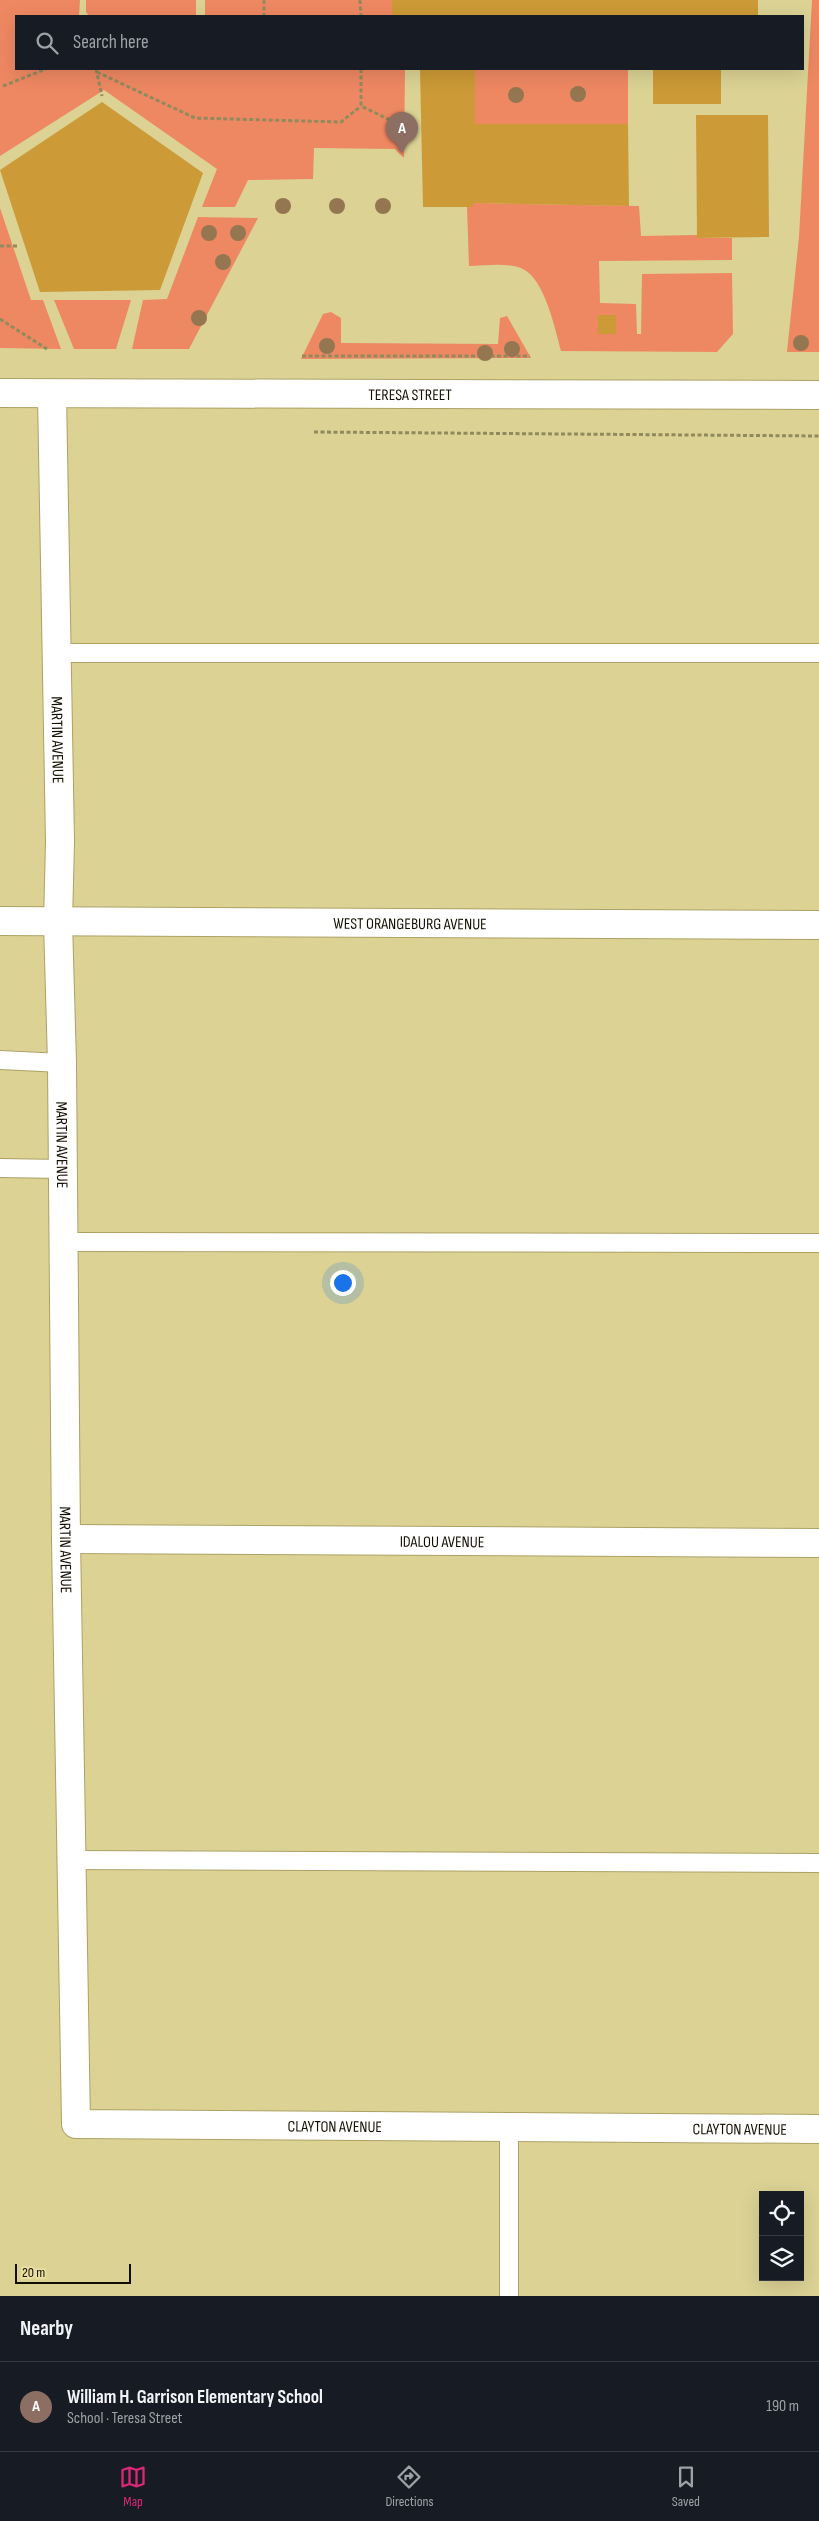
<!DOCTYPE html>
<html lang="en">
<head>
<meta charset="utf-8">
<style>
  :root { --surface:#171b24; --page:#242831; --text:#f1f3f6; --muted:#9ea1a6; --line:#363941; --accent:#db2777 }
  body { margin:0; font-family:"Sofia Sans Condensed",sans-serif; background:var(--page); color:var(--text) }
  .controls { position:absolute; right:15px; bottom:15px; display:grid; overflow:hidden; border-radius:0px; box-shadow:0 5px 20px #0002 }
  .controls button { width:45px; height:45px; display:grid; place-items:center; padding:0; border:0; border-bottom:1px solid var(--line); background:var(--surface); color:var(--text); font:25px sans-serif }
  .scale { position:absolute; left:15px; bottom:12px; width:116px; box-sizing:border-box; padding-left:5px; border:2px solid #130f00; border-top:0; font-size:14px; line-height:18px; white-space:nowrap; color:#130f00; -webkit-text-stroke:4px #e8dfa0; paint-order:stroke }
  .you { position:absolute; left:342px; top:1282px; width:18px; height:18px; margin:-12px; border:4px solid #fff; border-radius:50%; background:#1a73e8; box-shadow:0 0 0 8px #1a73e833 }
  .badge { display:grid; place-items:center; width:32px; height:32px; border-radius:50%; background:var(--accent); color:#fff; font-size:16px; font-weight:700 }
  .pin { position:absolute; translate:-50% -41px; filter:drop-shadow(0 1px 2px #0008) }
  .pin::after { content:''; position:absolute; top:26px; width:18px; height:15px; background:inherit; clip-path:polygon(0 0,100% 0,50% 100%) }
  .list { margin:0; padding:0; list-style:none }
  h2 { display:flex; justify-content:space-between; align-items:center; height:65px; margin:0; padding:0 20px; font-size:21px }
  h2 small { font-size:16px; font-weight:400; color:var(--muted) }
  .list li { display:grid; grid-template-columns:32px 1fr auto; gap:15px; align-items:center; box-sizing:border-box; height:90px; padding:0 20px; border-top:1px solid var(--line) }
  .list b { display:block; font-size:19px; white-space:nowrap }
  .list p { margin:0; font-size:16px; white-space:nowrap; color:var(--muted) }
  .list em { font-size:16px; font-style:normal; color:var(--muted) }
  .icon { flex:none; width:28px; height:28px; fill:none; stroke:currentColor; stroke-width:2; stroke-linecap:round; stroke-linejoin:round }
  .map { position:relative; flex:none; width:819px; height:2296px; overflow:hidden }
  .search { position:absolute; background:var(--surface); box-shadow:0 5px 20px #0002; left:15px; right:15px; top:15px; height:55px; display:flex; align-items:center; gap:12px; box-sizing:border-box; padding:0 18px; border-radius:0px; color:var(--muted); font-size:19px }
  .sheet { height:155px; background:var(--surface) }
  nav { display:flex; justify-content:space-around; align-items:center; box-sizing:border-box; height:70px; border-top:1px solid var(--line); background:var(--surface); font-size:14px; color:var(--muted) }
  nav a { display:grid; justify-items:center; gap:2px }
  nav .on { color:var(--accent) }
  .map>svg:first-child { display:block }
</style>
</head>
<body>
<div class="map">
<svg width="819" height="2296" viewBox="0 0 819 2296">
  <rect width="100%" height="100%" fill="#dbd294"/>
  <g fill="#ee8862" fill-rule="evenodd">
    <polygon points="0,0 80,0 79,16 16,16 16,69 405,69 404,158 395,149 314,148 313,179 248,180 235,207 202,207 217,169 104,90 0,156"/>
    <polygon points="86,0 196,0 196,16 89,16 86,12"/>
    <rect x="205" y="0" width="187" height="16"/>
    <polygon points="812,0 819,0 819,352 787,352 799,237"/>
    <rect x="475" y="69" width="153" height="55"/>
    <path d="M473,203L639,206L641,236L697,235V238H732V260L599,261L600,303L636,304L637,334H641L642,274L732,273L733,334L717,352L561,351C555,329 545,280 523,269C508,262 484,266 469,266L467,207H473ZM598,315H616V334H598Z"/>
    <polygon points="0,208 31,300 43,300 61,349 0,348"/>
    <polygon points="198,217 258,218 189,349 132,349 143,300 167,299"/>
    <polygon points="54,300 131,300 116,349 74,349"/>
    <polygon points="331,312 341,318 341,343 498,344 500,318 507,316 531,358 301,359 323,314"/>
  </g>
  <g fill="#cc9a36">
    <rect x="392" y="0" width="366" height="16"/>
    <polygon points="420,69 475,69 475,124 628,124 629,206 473,203 473,207 423,207"/>
    <rect x="653" y="70" width="68" height="34"/>
    <polygon points="102,102 203,173 160,290 40,292 0,170"/>
    <polygon points="696,115 768,115 769,237 697,238"/>
    <rect x="598" y="315" width="18" height="19"/>
  </g>
  <g fill="none" stroke-linecap="round" stroke-linejoin="round">
    <defs>
      <g id="service">
        <polyline points="55,653 819,653"/>
        <polyline points="0,1060 62,1063"/>
        <polyline points="0,1168 63,1169"/>
        <polyline points="64,1242 819,1243"/>
        <polyline points="71,1860 819,1863"/>
        <polyline points="509,2128 509,2296"/>
      </g>
      <g id="minor">
        <path id="s1" d="M0,393L819,395"/>
        <path id="s2" d="M52,394L60,842L58,922L62,1063L66,1539L76,2124L819,2129"/>
        <path id="s3" d="M66,1539L819,1543"/>
      </g>
      <g id="tertiary">
        <path id="s4" d="M0,921L819,925"/>
      </g>
    </defs>
    <use href="#service" stroke="#aca266" stroke-width="20"/>
    <use href="#minor" stroke="#aca266" stroke-width="30"/>
    <use href="#tertiary" stroke="#aca266" stroke-width="30"/>
    <g stroke="#918a5d" stroke-width="3" stroke-dasharray="4 2.5" stroke-linecap="butt">
      <polyline points="264,0 264,16"/>
      <polyline points="360,0 361,16"/>
      <polyline points="96,69 102,96"/>
      <polyline points="361,69 361,106 390,120 414,121"/>
      <polyline points="97,72 195,118 341,122 361,106"/>
      <polyline points="3,86 46,69"/>
      <polyline points="0,246 18,246"/>
      <polyline points="0,319 47,349"/>
      <polyline points="302,356 530,356"/>
      <polyline points="314,432 819,436"/>
    </g>
    <use href="#service" stroke="#fff" stroke-width="18"/>
    <use href="#minor" stroke="#fff" stroke-width="28"/>
    <use href="#tertiary" stroke="#fff" stroke-width="28"/>
  </g>
  <g fill="#947650">
    <circle cx="578" cy="94" r="8"/>
    <circle cx="516" cy="95" r="8"/>
    <circle cx="283" cy="206" r="8"/>
    <circle cx="337" cy="206" r="8"/>
    <circle cx="383" cy="206" r="8"/>
    <circle cx="209" cy="233" r="8"/>
    <circle cx="238" cy="233" r="8"/>
    <circle cx="223" cy="262" r="8"/>
    <circle cx="199" cy="318" r="8"/>
    <circle cx="801" cy="343" r="8"/>
    <circle cx="327" cy="346" r="8"/>
    <circle cx="512" cy="349" r="8"/>
    <circle cx="485" cy="353" r="8"/>
  </g>
  <g text-anchor="middle" stroke-width="4" stroke-linejoin="round" paint-order="stroke">
    <g font-size="16" fill="#130f00" stroke="#e8dfa0">
      <text dy="6" stroke="none"><textPath href="#s1" startOffset="410">TERESA STREET</textPath></text>
      <text dy="6" stroke="none"><textPath href="#s2" startOffset="346">MARTIN AVENUE</textPath></text>
      <text dy="6" stroke="none"><textPath href="#s4" startOffset="410">WEST ORANGEBURG AVENUE</textPath></text>
      <text dy="6" stroke="none"><textPath href="#s2" startOffset="751">MARTIN AVENUE</textPath></text>
      <text dy="6" stroke="none"><textPath href="#s3" startOffset="376">IDALOU AVENUE</textPath></text>
      <text dy="6" stroke="none"><textPath href="#s2" startOffset="1156">MARTIN AVENUE</textPath></text>
      <text dy="6" stroke="none"><textPath href="#s2" startOffset="1989">CLAYTON AVENUE</textPath></text>
      <text dy="6" stroke="none"><textPath href="#s2" startOffset="2394">CLAYTON AVENUE</textPath></text>
    </g>
  </g>
</svg>
<div class="controls">
<button><svg class="icon" aria-label="locate" viewBox="0 0 24 24"><circle cx="12" cy="12" r="6"/><path d="M12 2v4M12 18v4M2 12h4M18 12h4"/></svg></button>
<button><svg class="icon" aria-label="layers" viewBox="0 0 24 24"><path d="M12 4l9 5-9 5-9-5zM3 14l9 5 9-5"/></svg></button>
</div>
<div class="scale">20 m</div>
<div class="you"></div>
<div class="pin badge" style="left:402px;top:153px;background:#8d6e63">A</div>
<div class="search"><svg class="icon" aria-label="search" viewBox="0 0 24 24"><circle cx="10" cy="10" r="6"/><path d="M15 15l6 6"/></svg>Search here</div>
</div>
<section class="sheet">
<h2>Nearby<small></small></h2>
<ul class="list">
<li><span class="badge" style="background:#8d6e63">A</span><div><b>William H. Garrison Elementary School</b><p>School · Teresa Street</p></div><em>190 m</em></li>
</ul>
</section>
<nav>
<a class="on"><svg class="icon" aria-label="map" viewBox="0 0 24 24"><path d="M3 6l6-2 6 2 6-2v14l-6 2-6-2-6 2zM9 4v14M15 6v14"/></svg>Map</a>
<a><svg class="icon" aria-label="directions" viewBox="0 0 24 24"><path d="M12 3l9 9-9 9-9-9zM9 14v-3h6M13 9l2 2-2 2"/></svg>Directions</a>
<a><svg class="icon" aria-label="saved" viewBox="0 0 24 24"><path d="M7 4h10v16l-5-4-5 4z"/></svg>Saved</a>
</nav>
</body>
</html>
